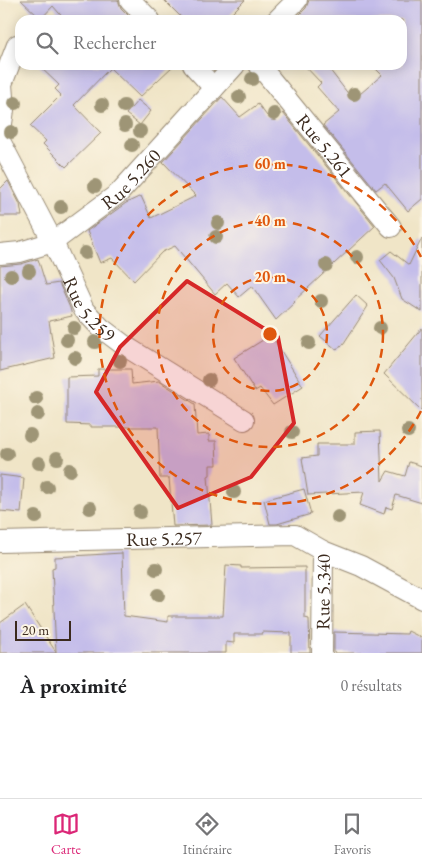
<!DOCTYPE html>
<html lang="fr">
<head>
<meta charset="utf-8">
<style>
  :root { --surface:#fff; --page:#f2f2f2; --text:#202124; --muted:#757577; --line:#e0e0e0; --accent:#db2777 }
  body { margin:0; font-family:"EB Garamond",serif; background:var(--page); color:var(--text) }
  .scale { position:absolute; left:15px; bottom:12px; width:56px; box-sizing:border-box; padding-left:5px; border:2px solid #3b2a1e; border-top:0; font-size:14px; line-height:18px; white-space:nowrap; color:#3b2a1e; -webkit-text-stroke:4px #fcf5e5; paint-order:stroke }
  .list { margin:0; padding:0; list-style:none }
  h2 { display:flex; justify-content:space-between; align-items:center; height:65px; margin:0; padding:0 20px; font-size:21px }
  h2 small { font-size:16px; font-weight:400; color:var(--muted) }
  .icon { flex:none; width:28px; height:28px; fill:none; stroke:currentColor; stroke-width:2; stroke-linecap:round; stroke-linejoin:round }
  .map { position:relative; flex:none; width:422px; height:653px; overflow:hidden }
  .search { position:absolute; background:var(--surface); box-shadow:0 2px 12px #0003; left:15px; right:15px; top:15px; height:55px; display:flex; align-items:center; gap:12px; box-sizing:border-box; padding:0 18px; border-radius:15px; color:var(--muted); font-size:19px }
  .sheet { height:145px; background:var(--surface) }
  nav { display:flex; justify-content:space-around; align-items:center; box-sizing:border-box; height:70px; border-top:1px solid var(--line); background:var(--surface); font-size:14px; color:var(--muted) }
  nav a { display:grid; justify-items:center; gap:2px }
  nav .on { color:var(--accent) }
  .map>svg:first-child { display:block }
</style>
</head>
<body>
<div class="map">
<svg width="422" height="653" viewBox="0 0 422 653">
  <rect width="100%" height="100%" fill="#fcf5e5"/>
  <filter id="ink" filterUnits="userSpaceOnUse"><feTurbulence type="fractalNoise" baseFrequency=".02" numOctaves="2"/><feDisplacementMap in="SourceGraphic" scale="10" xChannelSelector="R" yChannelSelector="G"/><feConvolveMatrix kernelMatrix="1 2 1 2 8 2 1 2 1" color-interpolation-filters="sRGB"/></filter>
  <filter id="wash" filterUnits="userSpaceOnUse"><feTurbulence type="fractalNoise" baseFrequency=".0096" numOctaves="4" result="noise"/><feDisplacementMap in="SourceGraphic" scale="20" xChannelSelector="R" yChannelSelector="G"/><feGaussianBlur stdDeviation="1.12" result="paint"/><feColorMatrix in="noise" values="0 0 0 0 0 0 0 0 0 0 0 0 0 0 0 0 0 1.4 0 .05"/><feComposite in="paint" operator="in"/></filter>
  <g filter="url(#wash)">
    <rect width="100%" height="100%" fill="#f0e5c7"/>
    <g id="blocks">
      <g fill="#c4bdea">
        <polygon points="21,0 118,0 121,8 133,20 65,20 53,6 41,19"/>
        <polygon points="164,0 245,0 225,20 184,20"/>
        <polygon points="309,0 422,0 422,199 408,211 385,183 376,190 323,125 339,112 317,87 321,83 304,65 326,65 353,100 382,75 372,65 402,65 402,20 294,20 306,8"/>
        <polygon points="38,65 174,65 140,97 110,68 74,105 101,133 66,167 43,144 46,141 30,126 61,95 55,89 59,85"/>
        <polygon points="222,97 240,117 258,104 267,116 270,114 275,120 283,113 375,226 294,301 295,302 276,320 252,286 239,297 227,283 215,294 175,246 162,252 134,281 112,258 100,263 87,231 126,203 141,196 151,218 196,196 163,162"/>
        <polygon points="138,100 151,111 140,125 126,114"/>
        <polygon points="8,181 20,204 22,216 0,216 0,189"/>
        <polygon points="422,238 422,312 402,299 394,278 380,260 391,251 409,265"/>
        <polygon points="38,259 46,285 59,283 70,308 72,316 49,321 55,358 0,371 0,266 21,264"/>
        <polygon points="356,295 368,306 342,346 341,345 337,350 320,336"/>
        <polygon points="422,328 422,411 384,374"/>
        <polygon points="271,335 303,386 273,405 260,388 255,391 234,358"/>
        <polygon points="98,369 131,369 132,384 159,381 195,404 197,435 209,434 209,441 216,441 217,465 210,465 210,475 208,476 212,525 173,526 169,478 160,478 158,427 91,427 91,425 67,424 67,377 98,376"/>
        <polygon points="380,431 382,481 388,471 405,476 409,462 422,466 422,503 396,495 392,509 386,507 384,514 360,505 364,492 308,495 302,458 317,456 317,444 355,444 355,432"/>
        <polygon points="0,475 24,478 21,513 0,511"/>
        <polygon points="304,489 311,514 277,524 270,524 264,500"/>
        <polygon points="122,553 124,616 168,622 168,616 223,616 226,565 241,566 241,568 305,567 305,618 309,619 310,653 291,653 291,633 262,632 262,634 234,634 234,643 226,642 226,653 0,653 0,623 25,605 56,652 52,568 55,567 55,557"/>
        <polygon points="408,631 422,638 422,653 334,653 334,632 407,634"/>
      </g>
    </g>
  </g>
  <g filter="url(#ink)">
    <use href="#blocks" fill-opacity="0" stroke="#968872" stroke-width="1"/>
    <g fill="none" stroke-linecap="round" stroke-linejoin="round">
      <defs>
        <g id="minor">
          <polyline points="130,0 150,20"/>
          <polyline points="277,20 297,0"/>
          <polyline points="193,65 214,88"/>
          <path id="s1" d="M259,65L391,227"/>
          <polyline points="0,137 4,110 2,84 17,45"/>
          <path id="s2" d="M0,141L53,242L84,310L101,328L125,346L244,420"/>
          <path id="s3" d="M0,254L20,252L53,242L119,193L235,65"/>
          <path id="s4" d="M0,542L295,535L323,551"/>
          <path id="s5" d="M322,653L323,551L361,566L422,599"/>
        </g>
      </defs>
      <use href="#minor" stroke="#968872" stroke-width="22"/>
      <use href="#minor" stroke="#fff" stroke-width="20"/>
    </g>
    <g fill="#9e9576">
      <circle cx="252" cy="79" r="7"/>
      <circle cx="354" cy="94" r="7"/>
      <circle cx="239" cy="97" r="7"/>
      <circle cx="15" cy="103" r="7"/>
      <circle cx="102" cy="105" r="7"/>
      <circle cx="124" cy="106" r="7"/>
      <circle cx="274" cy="114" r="7"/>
      <circle cx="125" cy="125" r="7"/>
      <circle cx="140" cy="131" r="7"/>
      <circle cx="11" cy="132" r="7"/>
      <circle cx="132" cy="145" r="7"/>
      <circle cx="95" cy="186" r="7"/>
      <circle cx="61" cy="207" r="7"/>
      <circle cx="218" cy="223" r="7"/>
      <circle cx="216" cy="237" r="7"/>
      <circle cx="85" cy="253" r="7"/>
      <circle cx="357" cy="257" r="7"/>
      <circle cx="326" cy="265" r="7"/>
      <circle cx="29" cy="271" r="7"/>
      <circle cx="11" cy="276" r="7"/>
      <circle cx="321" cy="301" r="7"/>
      <circle cx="74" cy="328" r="7"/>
      <circle cx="380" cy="328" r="7"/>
      <circle cx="67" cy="340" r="7"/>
      <circle cx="95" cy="342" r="7"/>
      <circle cx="309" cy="343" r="7"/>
      <circle cx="75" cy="358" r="7"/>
      <circle cx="120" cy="361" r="7"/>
      <circle cx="209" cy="380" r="7"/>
      <circle cx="36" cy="398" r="7"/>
      <circle cx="38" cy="414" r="7"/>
      <circle cx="408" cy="431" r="7"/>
      <circle cx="292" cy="432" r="7"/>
      <circle cx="30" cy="435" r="7"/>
      <circle cx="7" cy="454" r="7"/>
      <circle cx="57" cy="458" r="7"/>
      <circle cx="39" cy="463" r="7"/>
      <circle cx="70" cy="470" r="7"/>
      <circle cx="47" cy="487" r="7"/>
      <circle cx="234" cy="492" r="7"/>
      <circle cx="90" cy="508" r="7"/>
      <circle cx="140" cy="512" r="7"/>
      <circle cx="36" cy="517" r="7"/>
      <circle cx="338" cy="517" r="7"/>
      <circle cx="156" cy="569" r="7"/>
      <circle cx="158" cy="595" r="7"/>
    </g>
  </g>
  <path fill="#d62828" fill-opacity="0.2" stroke="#d62828" stroke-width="4" stroke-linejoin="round" d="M187,281L278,337L294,423L251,477L178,508L96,392L120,347Z"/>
  <g fill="none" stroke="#df570d" stroke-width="2.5" stroke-dasharray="9 6">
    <circle cx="270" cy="334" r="57"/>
    <circle cx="270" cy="334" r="113"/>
    <path d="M421 411A170 170 0 1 1 421 257"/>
  </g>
  <g text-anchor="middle" stroke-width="4" stroke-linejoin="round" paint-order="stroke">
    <g font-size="19" fill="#3b2a1e" stroke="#fcf5e5">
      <text dy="7" stroke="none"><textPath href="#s1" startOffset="104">Rue 5.261</textPath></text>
      <text dy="7" stroke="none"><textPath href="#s3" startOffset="155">Rue 5.260</textPath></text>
      <text dy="7" stroke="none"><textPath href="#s2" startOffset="191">Rue 5.259</textPath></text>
      <text dy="7" stroke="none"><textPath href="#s4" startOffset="164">Rue 5.257</textPath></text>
      <text dy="7" stroke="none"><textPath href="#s5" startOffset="61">Rue 5.340</textPath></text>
    </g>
  </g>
  <circle cx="270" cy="334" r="8" fill="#df570d" stroke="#fcf5e5" stroke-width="2.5"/>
  <g font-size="15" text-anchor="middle" font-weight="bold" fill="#df570d" stroke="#fcf5e5" stroke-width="4" stroke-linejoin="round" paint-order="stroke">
    <text x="270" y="169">60 m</text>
    <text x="270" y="226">40 m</text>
    <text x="270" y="282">20 m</text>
  </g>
</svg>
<div class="scale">20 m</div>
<div class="search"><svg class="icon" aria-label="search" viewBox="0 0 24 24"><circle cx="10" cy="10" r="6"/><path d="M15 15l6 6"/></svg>Rechercher</div>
</div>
<section class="sheet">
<h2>À proximité<small>0 résultats</small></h2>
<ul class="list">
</ul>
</section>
<nav>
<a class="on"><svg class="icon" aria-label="map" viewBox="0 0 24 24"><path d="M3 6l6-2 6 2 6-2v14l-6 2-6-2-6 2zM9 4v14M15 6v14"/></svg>Carte</a>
<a><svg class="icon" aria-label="directions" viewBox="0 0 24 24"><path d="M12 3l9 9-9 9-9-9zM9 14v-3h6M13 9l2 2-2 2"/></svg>Itinéraire</a>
<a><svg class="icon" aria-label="saved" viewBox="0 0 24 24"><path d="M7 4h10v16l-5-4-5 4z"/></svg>Favoris</a>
</nav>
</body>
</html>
